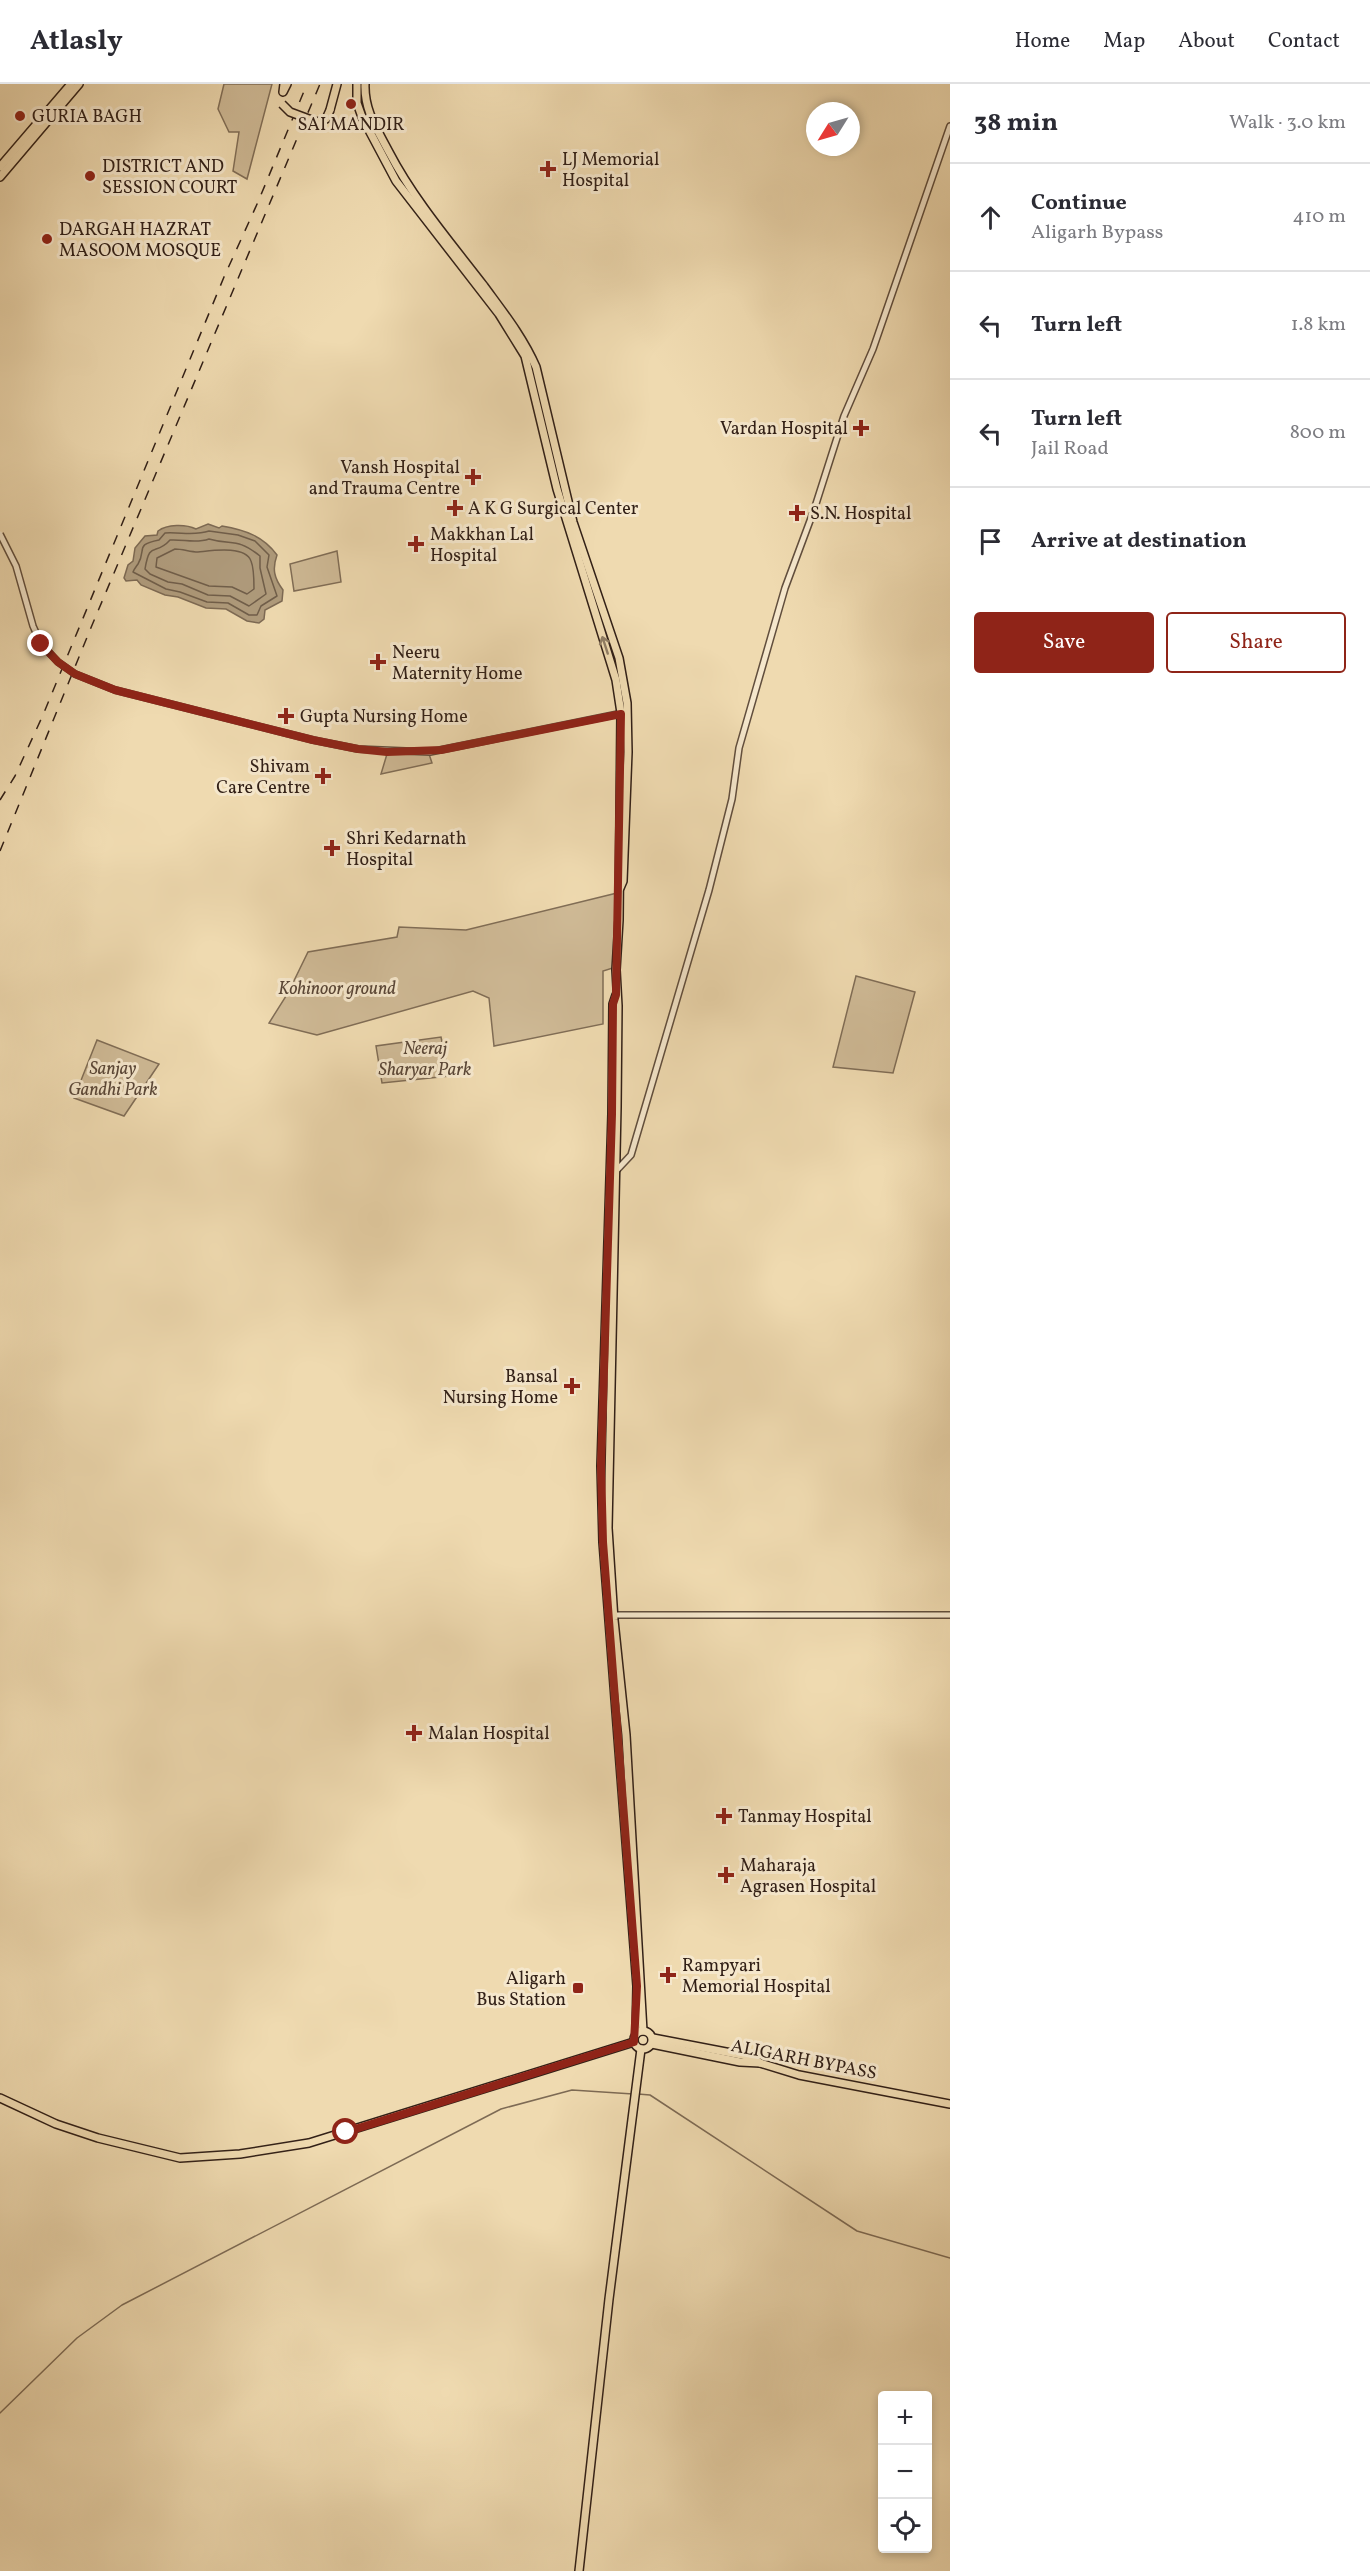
<!DOCTYPE html>
<html lang="en">
<head>
<meta charset="utf-8">
<style>
  :root { --surface:#fff; --page:#f2f2f3; --text:#2b2b33; --muted:#7c7c81; --line:#e1e1e2; --accent:#8f2418 }
  body { margin:0; font-family:Vollkorn,serif; background:var(--page); color:var(--text) }
  .controls { position:absolute; right:18px; bottom:18px; display:grid; overflow:hidden; border-radius:6px; box-shadow:0 3px 9px #0003 }
  .controls button { width:54px; height:54px; display:grid; place-items:center; padding:0; border:0; border-bottom:2px solid var(--line); background:var(--surface); color:var(--text); font:30px sans-serif }
  .compass { position:absolute; left:806px; top:18px; width:54px; height:54px; border-radius:50%; background:var(--surface); box-shadow:0 3px 9px #0003; rotate:233deg }
  .stop { position:absolute; width:18px; height:18px; margin:-14px; border:4px solid #8f2418; border-radius:50%; background:#fff }
  .stop.end { background:#8f2418; border-color:#fff; box-shadow:0 2px 6px #0008 }
  .list { margin:0; padding:0; list-style:none }
  h2 { display:flex; justify-content:space-between; align-items:center; height:78px; margin:0; padding:0 24px; font-size:26px }
  h2 small { font-size:20px; font-weight:400; color:var(--muted) }
  .list li { display:grid; grid-template-columns:39px 1fr auto; gap:18px; align-items:center; box-sizing:border-box; height:108px; padding:0 24px; border-top:2px solid var(--line) }
  .list b { display:block; font-size:22px; white-space:nowrap }
  .list p { margin:0; font-size:20px; white-space:nowrap; color:var(--muted) }
  .list em { font-size:20px; font-style:normal; color:var(--muted) }
  .actions { display:flex; gap:12px; padding:18px 24px }
  .actions a { flex:1; padding:14px 0; border:2px solid var(--accent); border-radius:6px; text-align:center; font-size:21px; color:var(--accent) }
  .actions .main { background:var(--accent); color:#fff }
  .icon { flex:none; width:33px; height:33px; fill:none; stroke:currentColor; stroke-width:2; stroke-linecap:round; stroke-linejoin:round }
  .map { position:relative; flex:none; width:950px; height:2487px; overflow:hidden }
  header { display:flex; align-items:center; gap:36px; box-sizing:border-box; height:84px; padding:0 30px; background:var(--surface); border-bottom:2px solid var(--line) }
  header strong { font-size:28px }
  nav { display:flex; gap:33px; margin-inline-start:auto; font-size:21px }
  main { display:flex }
  aside { flex:1; background:var(--surface) }
  .map>svg:first-child { display:block }
</style>
</head>
<body>
<header>
<strong>Atlasly</strong>
<nav><a>Home</a><a>Map</a><a>About</a><a>Contact</a></nav>
</header>
<main>
<div class="map">
<svg width="950" height="2487" viewBox="0 0 950 2487">
  <rect width="100%" height="100%" fill="#efdab0"/>
  <filter id="stains"><feTurbulence type="fractalNoise" baseFrequency=".00333" numOctaves="4"/><feColorMatrix values="0 0 0 0 .2 0 0 0 0 .09 0 0 0 0 .02 0 0 0 .5 -.17"/></filter>
  <radialGradient id="worn" r=".72"><stop offset=".6" stop-color="#630" stop-opacity="0"/><stop offset="1" stop-color="#630" stop-opacity=".3"/></radialGradient>
  <g fill="#cfba96" stroke="#806d56" stroke-width="1.5">
    <polygon points="224,0 272,0 247,95 233,87 239,48 229,48 218,25"/>
    <polygon points="337,467 341,498 294,507 290,480"/>
    <polygon points="387,670 429,670 432,679 381,690"/>
    <polygon points="617,809 616,883 603,887 603,940 494,962 489,914 473,907 317,951 269,939 288,909 308,868 397,853 399,843 466,846"/>
    <polygon points="856,892 915,908 893,989 833,983"/>
    <polygon points="441,953 449,992 382,999 376,962"/>
    <polygon points="97,956 159,980 124,1032 74,1014"/>
  </g>
  <path fill="#af9b7c" stroke="#7d6a54" stroke-width="1.5" d="M208,440L219,444L222,442C245,446 263,452 277,471C272,485 274,494 283,506L282,517L265,526L264,535L259,539L247,537L226,525L206,524L178,513L165,511L141,501L137,496L126,497L124,494L128,481L133,477L135,464L145,452L157,451L158,447C167,440 186,440 196,445Z"/>
  <g fill="none" stroke-linecap="round" stroke-linejoin="round">
    <g stroke="#705e4a" stroke-width="1.5">
      <path d="M209,447L238,451L255,457L269,471L267,483L277,512L261,522L257,531H249L228,519L207,518L180,508L166,505L133,488C134,485 136,483 138,480C147,465 134,461 159,456L165,449C181,448 195,452 209,447Z"/>
      <path d="M209,455C233,462 236,453 260,472V484L266,510L249,522L230,512L208,511L182,500L168,498L150,490L145,485C150,455 155,473 170,456C184,455 195,460 209,455Z"/>
      <path d="M175,465C183,465 190,468 198,468C210,467 245,461 251,477C254,484 254,498 254,505L247,510L232,503L209,502L156,483L157,474Z"/>
    </g>
    <g stroke="#7d6a54" stroke-width="1.5">
      <polyline points="638,2010 650,2011 857,2147 950,2174"/>
      <polyline points="0,2329 77,2254 122,2221 501,2025 572,2006 633,2010"/>
    </g>
    <defs>
      <g id="minor">
        <polyline points="313,656 358,665 430,668 623,629"/>
        <polyline points="616,1087 631,1071 709,806 732,715 739,664 785,504 814,426 844,332 873,265 950,42"/>
        <polyline points="610,1531 950,1531"/>
      </g>
      <g id="major">
        <polyline points="284,0 283,8 287,0"/>
        <polyline points="357,0 357,19 362,33 396,97 499,230 525,272 557,405 616,596 621,629 619,836 616,886 618,922 617,1023 608,1444 614,1536 626,1651 643,1947"/>
        <path d="M365,0C364,26 377,45 389,68C414,116 451,159 484,202C503,228 523,253 536,283L573,438L619,574L627,619L628,668L623,797L620,804"/>
        <polyline points="330,26 337,0"/>
        <polyline points="0,83 71,0"/>
        <polyline points="0,93 79,0"/>
        <polyline points="616,911 613,920 612,1030 601,1382 603,1458 637,1902 636,1950"/>
        <circle cx="643" cy="1956" r="9"/>
        <polyline points="653,1954 752,1973 760,1979"/>
        <polyline points="652,1960 740,1978 760,1979 799,1991 950,2020"/>
        <polyline points="0,2014 56,2040 98,2054 180,2074 240,2070 309,2059 634,1958"/>
        <polyline points="579,2487 609,2215 641,1965"/>
      </g>
    </defs>
    <use href="#minor" stroke="#614e3d" stroke-width="8"/>
    <use href="#major" stroke="#322017" stroke-width="10"/>
    <use href="#minor" stroke="#f5e7cc" stroke-width="5"/>
    <use href="#major" stroke="#efdab0" stroke-width="7"/>
    <g stroke="#322017" stroke-width="1.5" stroke-dasharray="10 10" stroke-linecap="butt">
      <polyline points="0,716 15,692 43,631 224,193 258,118 307,0"/>
      <polyline points="0,767 90,546 320,0"/>
    </g>
    <defs>
      <polyline id="minor-bridge" points="0,450 16,482 33,542 41,560 58,578 75,590 115,606 313,656"/>
      <polyline id="major-bridge" points="282,20 290,28 317,38 326,35 330,26"/>
    </defs>
    <use href="#minor-bridge" stroke="#614e3d" stroke-width="8" stroke-linecap="butt"/>
    <use href="#major-bridge" stroke="#322017" stroke-width="10" stroke-linecap="butt"/>
    <use href="#minor-bridge" stroke="#f5e7cc" stroke-width="5"/>
    <use href="#major-bridge" stroke="#efdab0" stroke-width="7"/>
  </g>
  <defs><path id="oneway-shaft" d="M-6 0H5M1.5-3L5.5 0L1.5 3" fill="none" stroke-width="1.6" stroke-linecap="round" stroke-linejoin="round" transform="scale(1.5)"/></defs>
  <use stroke="#907d64" href="#oneway-shaft" transform="translate(605 561) rotate(-108)"/>
  <g fill="none" stroke-linecap="round" stroke-linejoin="round">
    <polyline stroke="#8f2418" stroke-width="8" points="41,560 58,578 75,590 115,606 313,656 358,665 387,668 441,666 621,630 616,911 613,920 612,1030 601,1382 603,1458 637,1902 634,1958 346,2048"/>
  </g>
  <g fill="#8f2418" stroke="#f5e7cc" stroke-width="2">
    <circle cx="351" cy="20" r="6"/>
    <circle cx="20" cy="32" r="6"/>
    <path d="M545 76h6v6h6v6h-6v6h-6v-6h-6v-6h6z"/>
    <circle cx="90" cy="92" r="6"/>
    <circle cx="47" cy="155" r="6"/>
    <path d="M858 335h6v6h6v6h-6v6h-6v-6h-6v-6h6z"/>
    <path d="M470 384h6v6h6v6h-6v6h-6v-6h-6v-6h6z"/>
    <path d="M452 415h6v6h6v6h-6v6h-6v-6h-6v-6h6z"/>
    <path d="M794 420h6v6h6v6h-6v6h-6v-6h-6v-6h6z"/>
    <path d="M413 451h6v6h6v6h-6v6h-6v-6h-6v-6h6z"/>
    <path d="M375 569h6v6h6v6h-6v6h-6v-6h-6v-6h6z"/>
    <path d="M283 623h6v6h6v6h-6v6h-6v-6h-6v-6h6z"/>
    <path d="M320 683h6v6h6v6h-6v6h-6v-6h-6v-6h6z"/>
    <path d="M329 755h6v6h6v6h-6v6h-6v-6h-6v-6h6z"/>
    <path d="M569 1293h6v6h6v6h-6v6h-6v-6h-6v-6h6z"/>
    <path d="M411 1640h6v6h6v6h-6v6h-6v-6h-6v-6h6z"/>
    <path d="M721 1723h6v6h6v6h-6v6h-6v-6h-6v-6h6z"/>
    <path d="M723 1782h6v6h6v6h-6v6h-6v-6h-6v-6h6z"/>
    <path d="M665 1882h6v6h6v6h-6v6h-6v-6h-6v-6h6z"/>
    <rect x="572" y="1898" width="12" height="12" rx="3"/>
  </g>
  <g text-anchor="middle" stroke-width="6" stroke-linejoin="round" paint-order="stroke">
    <g font-size="18" fill="#322017" stroke="#f5e7cc" text-anchor="start">
      <text x="32" y="38">GURIA BAGH</text>
      <text x="351" y="46" text-anchor="middle">SAI MANDIR</text>
      <text x="562" y="81">LJ Memorial<tspan x="562" dy="21">Hospital</tspan></text>
      <text x="102" y="88">DISTRICT AND<tspan x="102" dy="21">SESSION COURT</tspan></text>
      <text x="59" y="151">DARGAH HAZRAT<tspan x="59" dy="21">MASOOM MOSQUE</tspan></text>
      <text x="848" y="350" text-anchor="end">Vardan Hospital</text>
      <text x="460" y="389" text-anchor="end">Vansh Hospital<tspan x="460" dy="21">and Trauma Centre</tspan></text>
      <text x="468" y="430">A K G Surgical Center</text>
      <text x="810" y="435">S.N. Hospital</text>
      <text x="430" y="456">Makkhan Lal<tspan x="430" dy="21">Hospital</tspan></text>
      <text x="392" y="574">Neeru<tspan x="392" dy="21">Maternity Home</tspan></text>
      <text x="300" y="638">Gupta Nursing Home</text>
      <text x="310" y="688" text-anchor="end">Shivam<tspan x="310" dy="21">Care Centre</tspan></text>
      <text x="346" y="760">Shri Kedarnath<tspan x="346" dy="21">Hospital</tspan></text>
      <text x="558" y="1298" text-anchor="end">Bansal<tspan x="558" dy="21">Nursing Home</tspan></text>
      <text x="428" y="1655">Malan Hospital</text>
      <text x="738" y="1738">Tanmay Hospital</text>
      <text x="740" y="1787">Maharaja<tspan x="740" dy="21">Agrasen Hospital</tspan></text>
      <text x="682" y="1887">Rampyari<tspan x="682" dy="21">Memorial Hospital</tspan></text>
      <text x="566" y="1900" text-anchor="end">Aligarh<tspan x="566" dy="21">Bus Station</tspan></text>
    </g>
    <g font-size="18" font-style="italic" fill="#594637" stroke="#f5e7cc">
      <text x="337" y="910">Kohinoor ground</text>
      <text x="425" y="970">Neeraj<tspan x="425" dy="21">Sharyar Park</tspan></text>
      <text x="113" y="990">Sanjay<tspan x="113" dy="21">Gandhi Park</tspan></text>
    </g>
    <g font-size="18" fill="#322017" stroke="#f5e7cc">
      <text transform="translate(804 1975) rotate(11)" y="6">ALIGARH BYPASS</text>
    </g>
  </g>
  <rect width="100%" height="100%" filter="url(#stains)"/>
  <rect width="100%" height="100%" fill="url(#worn)"/>
</svg>
<div class="controls">
<button>+</button>
<button>−</button>
<button><svg class="icon" aria-label="locate" viewBox="0 0 24 24"><circle cx="12" cy="12" r="6"/><path d="M12 2v4M12 18v4M2 12h4M18 12h4"/></svg></button>
</div>
<svg class="compass" viewBox="-18 -18 36 36"><path d="M0-13l5 13h-10z" fill="#e53935"/><path d="M0 13l5-13h-10z" fill="#7c7c81"/></svg>
<div class="stop" style="left:346px;top:2048px"></div>
<div class="stop end" style="left:41px;top:560px"></div>
</div>
<aside>
<h2>38 min<small>Walk · 3.0 km</small></h2>
<ul class="list">
<li><svg class="icon" aria-label="ahead" viewBox="0 0 24 24"><path d="M12 20V5M6 11l6-6 6 6"/></svg><div><b>Continue</b><p>Aligarh Bypass</p></div><em>410 m</em></li>
<li><svg class="icon" aria-label="left" viewBox="0 0 24 24"><path d="M17 20v-9H6M10 6l-5 5 5 5"/></svg><div><b>Turn left</b></div><em>1.8 km</em></li>
<li><svg class="icon" aria-label="left" viewBox="0 0 24 24"><path d="M17 20v-9H6M10 6l-5 5 5 5"/></svg><div><b>Turn left</b><p>Jail Road</p></div><em>800 m</em></li>
<li><svg class="icon" aria-label="arrive" viewBox="0 0 24 24"><path d="M6 21V4h12l-3 4 3 4H6"/></svg><div><b>Arrive at destination</b></div></li>
</ul>
<div class="actions"><a class="main">Save</a><a>Share</a></div>
</aside>
</main>
</body>
</html>
